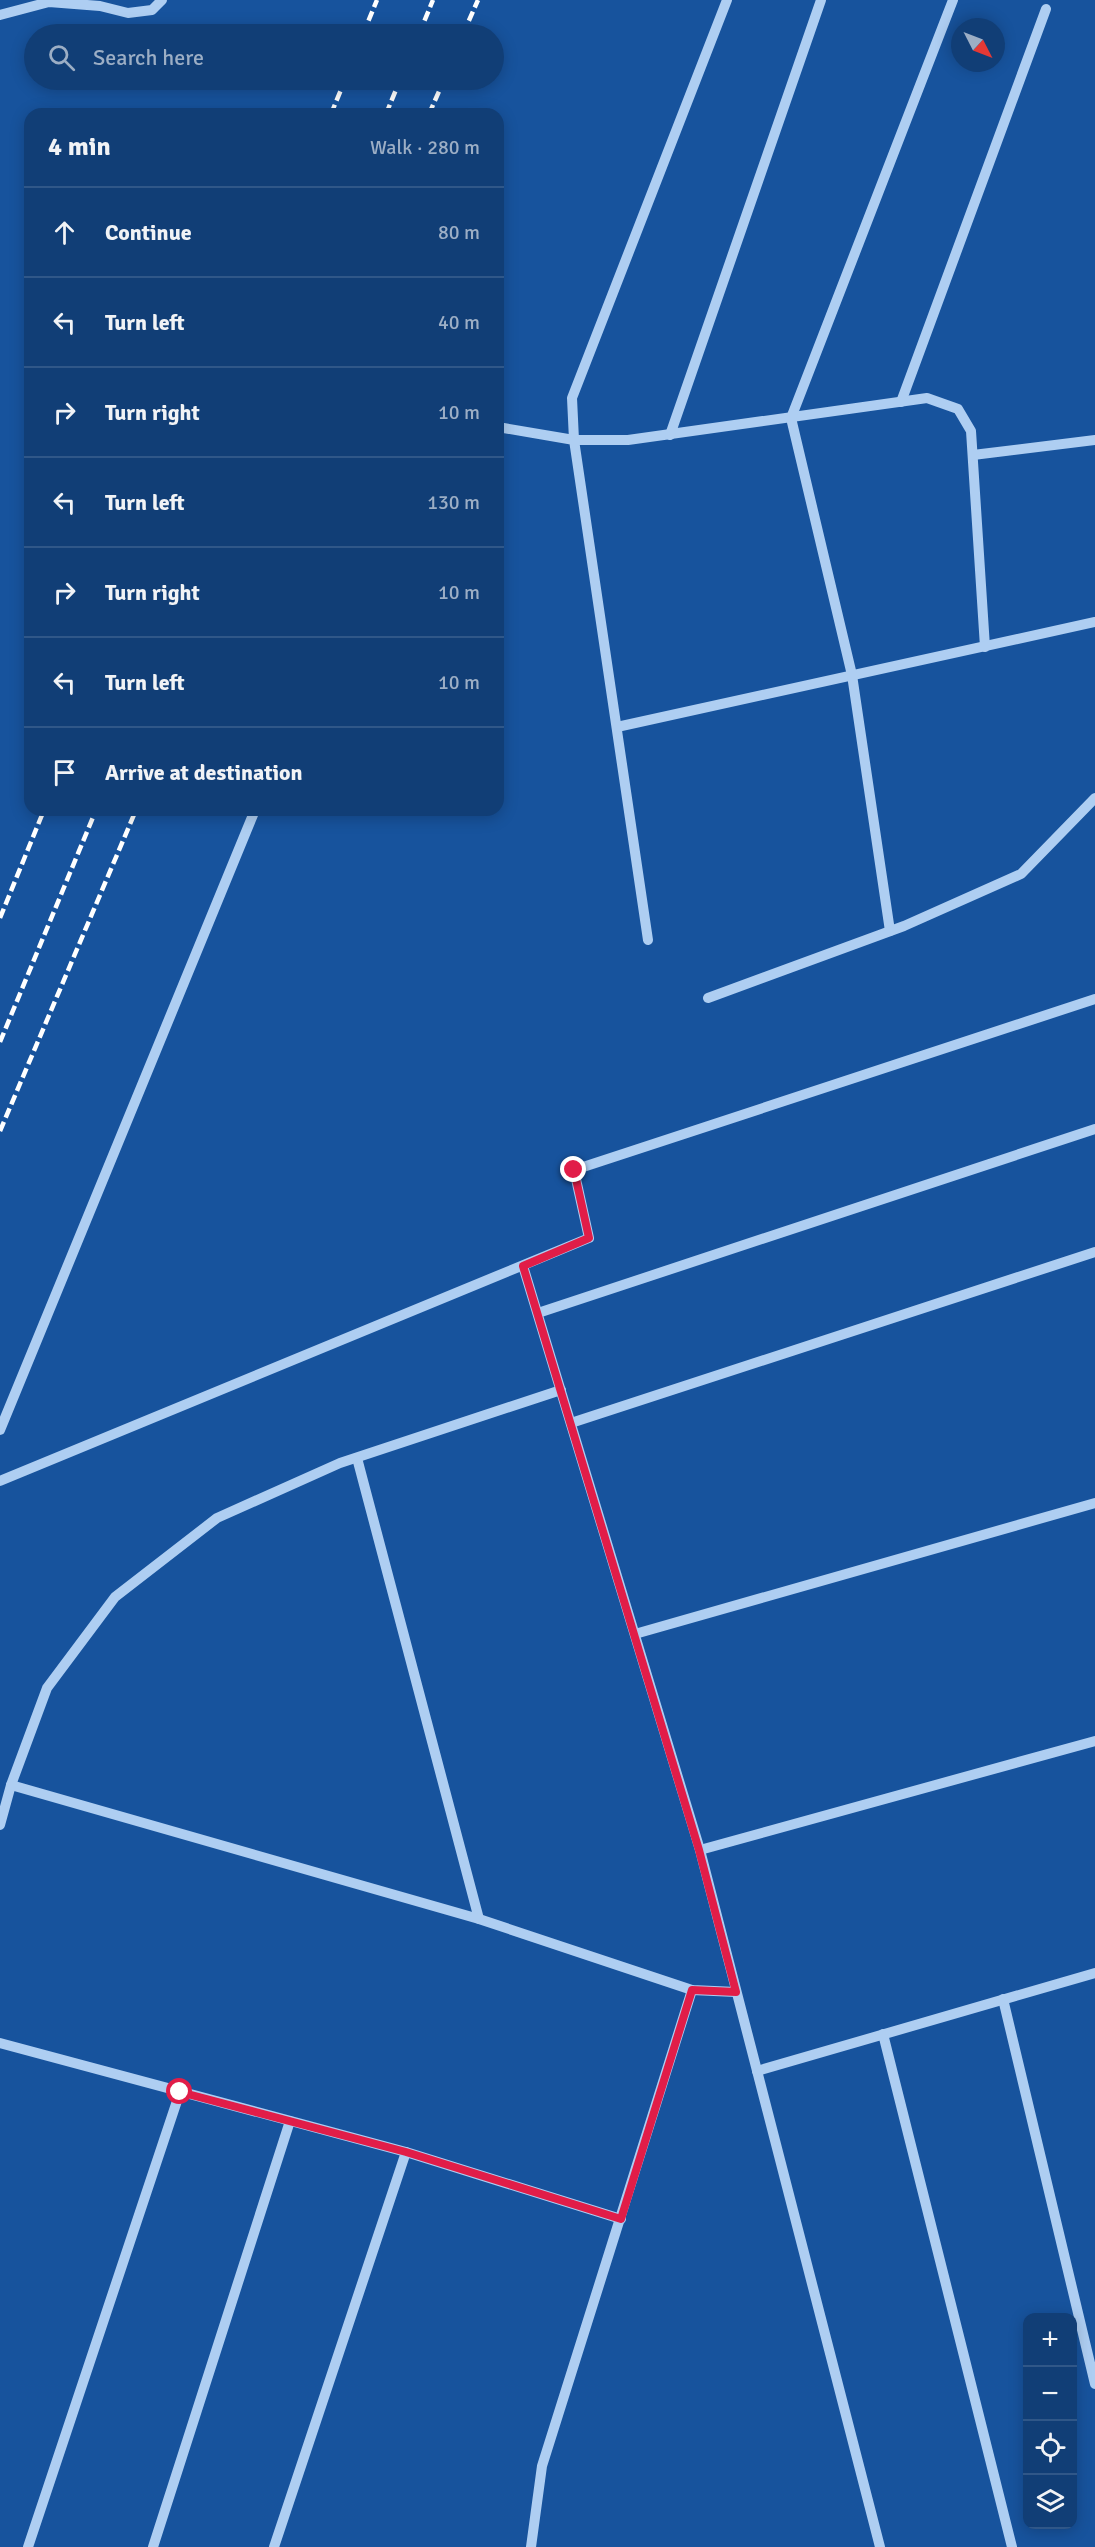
<!DOCTYPE html>
<html lang="en">
<head>
<meta charset="utf-8">
<style>
  :root { --surface:#113e76; --page:#1a457b; --text:#f1f3f6; --muted:#9caec5; --line:#305788 }
  body { margin:0; font-family:Signika,sans-serif; background:var(--page); color:var(--text) }
  .controls { position:absolute; right:18px; bottom:18px; display:grid; overflow:hidden; border-radius:12px; box-shadow:0 3px 15px #0003 }
  .controls button { width:54px; height:54px; display:grid; place-items:center; padding:0; border:0; border-bottom:2px solid var(--line); background:var(--surface); color:var(--text); font:30px sans-serif }
  .compass { position:absolute; left:951px; top:18px; width:54px; height:54px; border-radius:50%; background:var(--surface); box-shadow:0 3px 15px #0003; rotate:132deg }
  .stop { position:absolute; width:18px; height:18px; margin:-14px; border:4px solid #e11d48; border-radius:50%; background:#fff }
  .stop.end { background:#e11d48; border-color:#fff; box-shadow:0 2px 6px #0008 }
  .list { margin:0; padding:0; list-style:none }
  h2 { display:flex; justify-content:space-between; align-items:center; height:78px; margin:0; padding:0 24px; font-size:26px }
  h2 small { font-size:20px; font-weight:400; color:var(--muted) }
  .list li { display:grid; grid-template-columns:39px 1fr auto; gap:18px; align-items:center; box-sizing:border-box; height:90px; padding:0 24px; border-top:2px solid var(--line) }
  .list b { display:block; font-size:22px; white-space:nowrap }
  .list em { font-size:20px; font-style:normal; color:var(--muted) }
  .icon { flex:none; width:33px; height:33px; fill:none; stroke:currentColor; stroke-width:2; stroke-linecap:round; stroke-linejoin:round }
  .map { position:relative; flex:none; width:1095px; height:2547px; overflow:hidden }
  .search { position:absolute; background:var(--surface); box-shadow:0 3px 15px #0003; left:24px; top:24px; width:480px; height:66px; display:flex; align-items:center; gap:15px; box-sizing:border-box; padding:0 21px; border-radius:33px; color:var(--muted); font-size:22px }
  .panel { position:absolute; background:var(--surface); box-shadow:0 3px 15px #0003; left:24px; top:108px; width:480px; height:708px; border-radius:18px }
  .map>svg:first-child { display:block }
</style>
</head>
<body>
<div class="map">
<svg width="1095" height="2547" viewBox="0 0 1095 2547">
  <rect width="100%" height="100%" fill="#17539d"/>
  <g fill="none" stroke-linecap="round" stroke-linejoin="round">
    <g stroke="#aecef2" stroke-width="10">
      <polyline points="727,0 572,398 574,440 628,440 927,398 958,409 971,431 985,647"/>
      <polyline points="0,15 49,2 100,6 128,13 152,10 162,0"/>
      <polyline points="901,402 1046,9"/>
      <polyline points="498,427 574,440 648,940"/>
      <polyline points="670,435 821,0"/>
      <polyline points="973,455 1095,440"/>
      <polyline points="617,727 1095,622"/>
      <polyline points="890,931 852,675 791,418 953,0"/>
      <polyline points="708,998 904,926 1021,874 1095,798"/>
      <polyline points="523,1266 700,1850 880,2547"/>
      <polyline points="538,1313 1095,1129"/>
      <polyline points="571,1423 1095,1252"/>
      <polyline points="0,1430 255,810"/>
      <polyline points="357,1458 479,1919"/>
      <polyline points="0,1481 589,1238 574,1170 1095,999"/>
      <polyline points="635,1634 1095,1503"/>
      <polyline points="11,1785 479,1919 692,1990 736,1992"/>
      <polyline points="0,1825 11,1785 47,1688 115,1597 217,1518 340,1463 561,1390"/>
      <polyline points="700,1850 1095,1741"/>
      <polyline points="1003,1999 1095,2384"/>
      <polyline points="883,2034 1012,2547"/>
      <polyline points="0,2043 406,2152 621,2219"/>
      <polyline points="757,2071 1095,1973"/>
      <polyline points="28,2547 180,2092"/>
      <polyline points="153,2547 290,2121"/>
      <polyline points="274,2547 406,2152"/>
      <polyline points="531,2547 542,2466 692,1990"/>
    </g>
    <g stroke="#fff" stroke-width="4.5" stroke-dasharray="10 4.5" stroke-linecap="butt">
      <polyline points="363,34 377,0"/>
      <polyline points="419,34 433,0"/>
      <polyline points="463,34 478,0"/>
      <polyline points="331,114 345,80"/>
      <polyline points="386,114 400,80"/>
      <polyline points="429,114 444,80"/>
      <polyline points="0,918 44,810"/>
      <polyline points="0,1042 96,810"/>
      <polyline points="0,1131 136,810"/>
    </g>
  </g>
  <g fill="none" stroke-linecap="round" stroke-linejoin="round">
    <polyline stroke="#e11d48" stroke-width="8" points="180,2092 406,2152 621,2219 692,1990 736,1992 699,1850 523,1266 589,1238 574,1170"/>
  </g>
</svg>
<div class="controls">
<button>+</button>
<button>−</button>
<button><svg class="icon" aria-label="locate" viewBox="0 0 24 24"><circle cx="12" cy="12" r="6"/><path d="M12 2v4M12 18v4M2 12h4M18 12h4"/></svg></button>
<button><svg class="icon" aria-label="layers" viewBox="0 0 24 24"><path d="M12 4l9 5-9 5-9-5zM3 14l9 5 9-5"/></svg></button>
</div>
<svg class="compass" viewBox="-18 -18 36 36"><path d="M0-13l5 13h-10z" fill="#e53935"/><path d="M0 13l5-13h-10z" fill="#9caec5"/></svg>
<div class="stop" style="left:180px;top:2092px"></div>
<div class="stop end" style="left:574px;top:1170px"></div>
<div class="search"><svg class="icon" aria-label="search" viewBox="0 0 24 24"><circle cx="10" cy="10" r="6"/><path d="M15 15l6 6"/></svg>Search here</div>
<section class="panel">
<h2>4 min<small>Walk · 280 m</small></h2>
<ul class="list">
<li><svg class="icon" aria-label="ahead" viewBox="0 0 24 24"><path d="M12 20V5M6 11l6-6 6 6"/></svg><div><b>Continue</b></div><em>80 m</em></li>
<li><svg class="icon" aria-label="left" viewBox="0 0 24 24"><path d="M17 20v-9H6M10 6l-5 5 5 5"/></svg><div><b>Turn left</b></div><em>40 m</em></li>
<li><svg class="icon" aria-label="right" viewBox="0 0 24 24"><path d="M7 20v-9h11M14 6l5 5-5 5"/></svg><div><b>Turn right</b></div><em>10 m</em></li>
<li><svg class="icon" aria-label="left" viewBox="0 0 24 24"><path d="M17 20v-9H6M10 6l-5 5 5 5"/></svg><div><b>Turn left</b></div><em>130 m</em></li>
<li><svg class="icon" aria-label="right" viewBox="0 0 24 24"><path d="M7 20v-9h11M14 6l5 5-5 5"/></svg><div><b>Turn right</b></div><em>10 m</em></li>
<li><svg class="icon" aria-label="left" viewBox="0 0 24 24"><path d="M17 20v-9H6M10 6l-5 5 5 5"/></svg><div><b>Turn left</b></div><em>10 m</em></li>
<li><svg class="icon" aria-label="arrive" viewBox="0 0 24 24"><path d="M6 21V4h12l-3 4 3 4H6"/></svg><div><b>Arrive at destination</b></div></li>
</ul>
</section>
</div>
</body>
</html>
